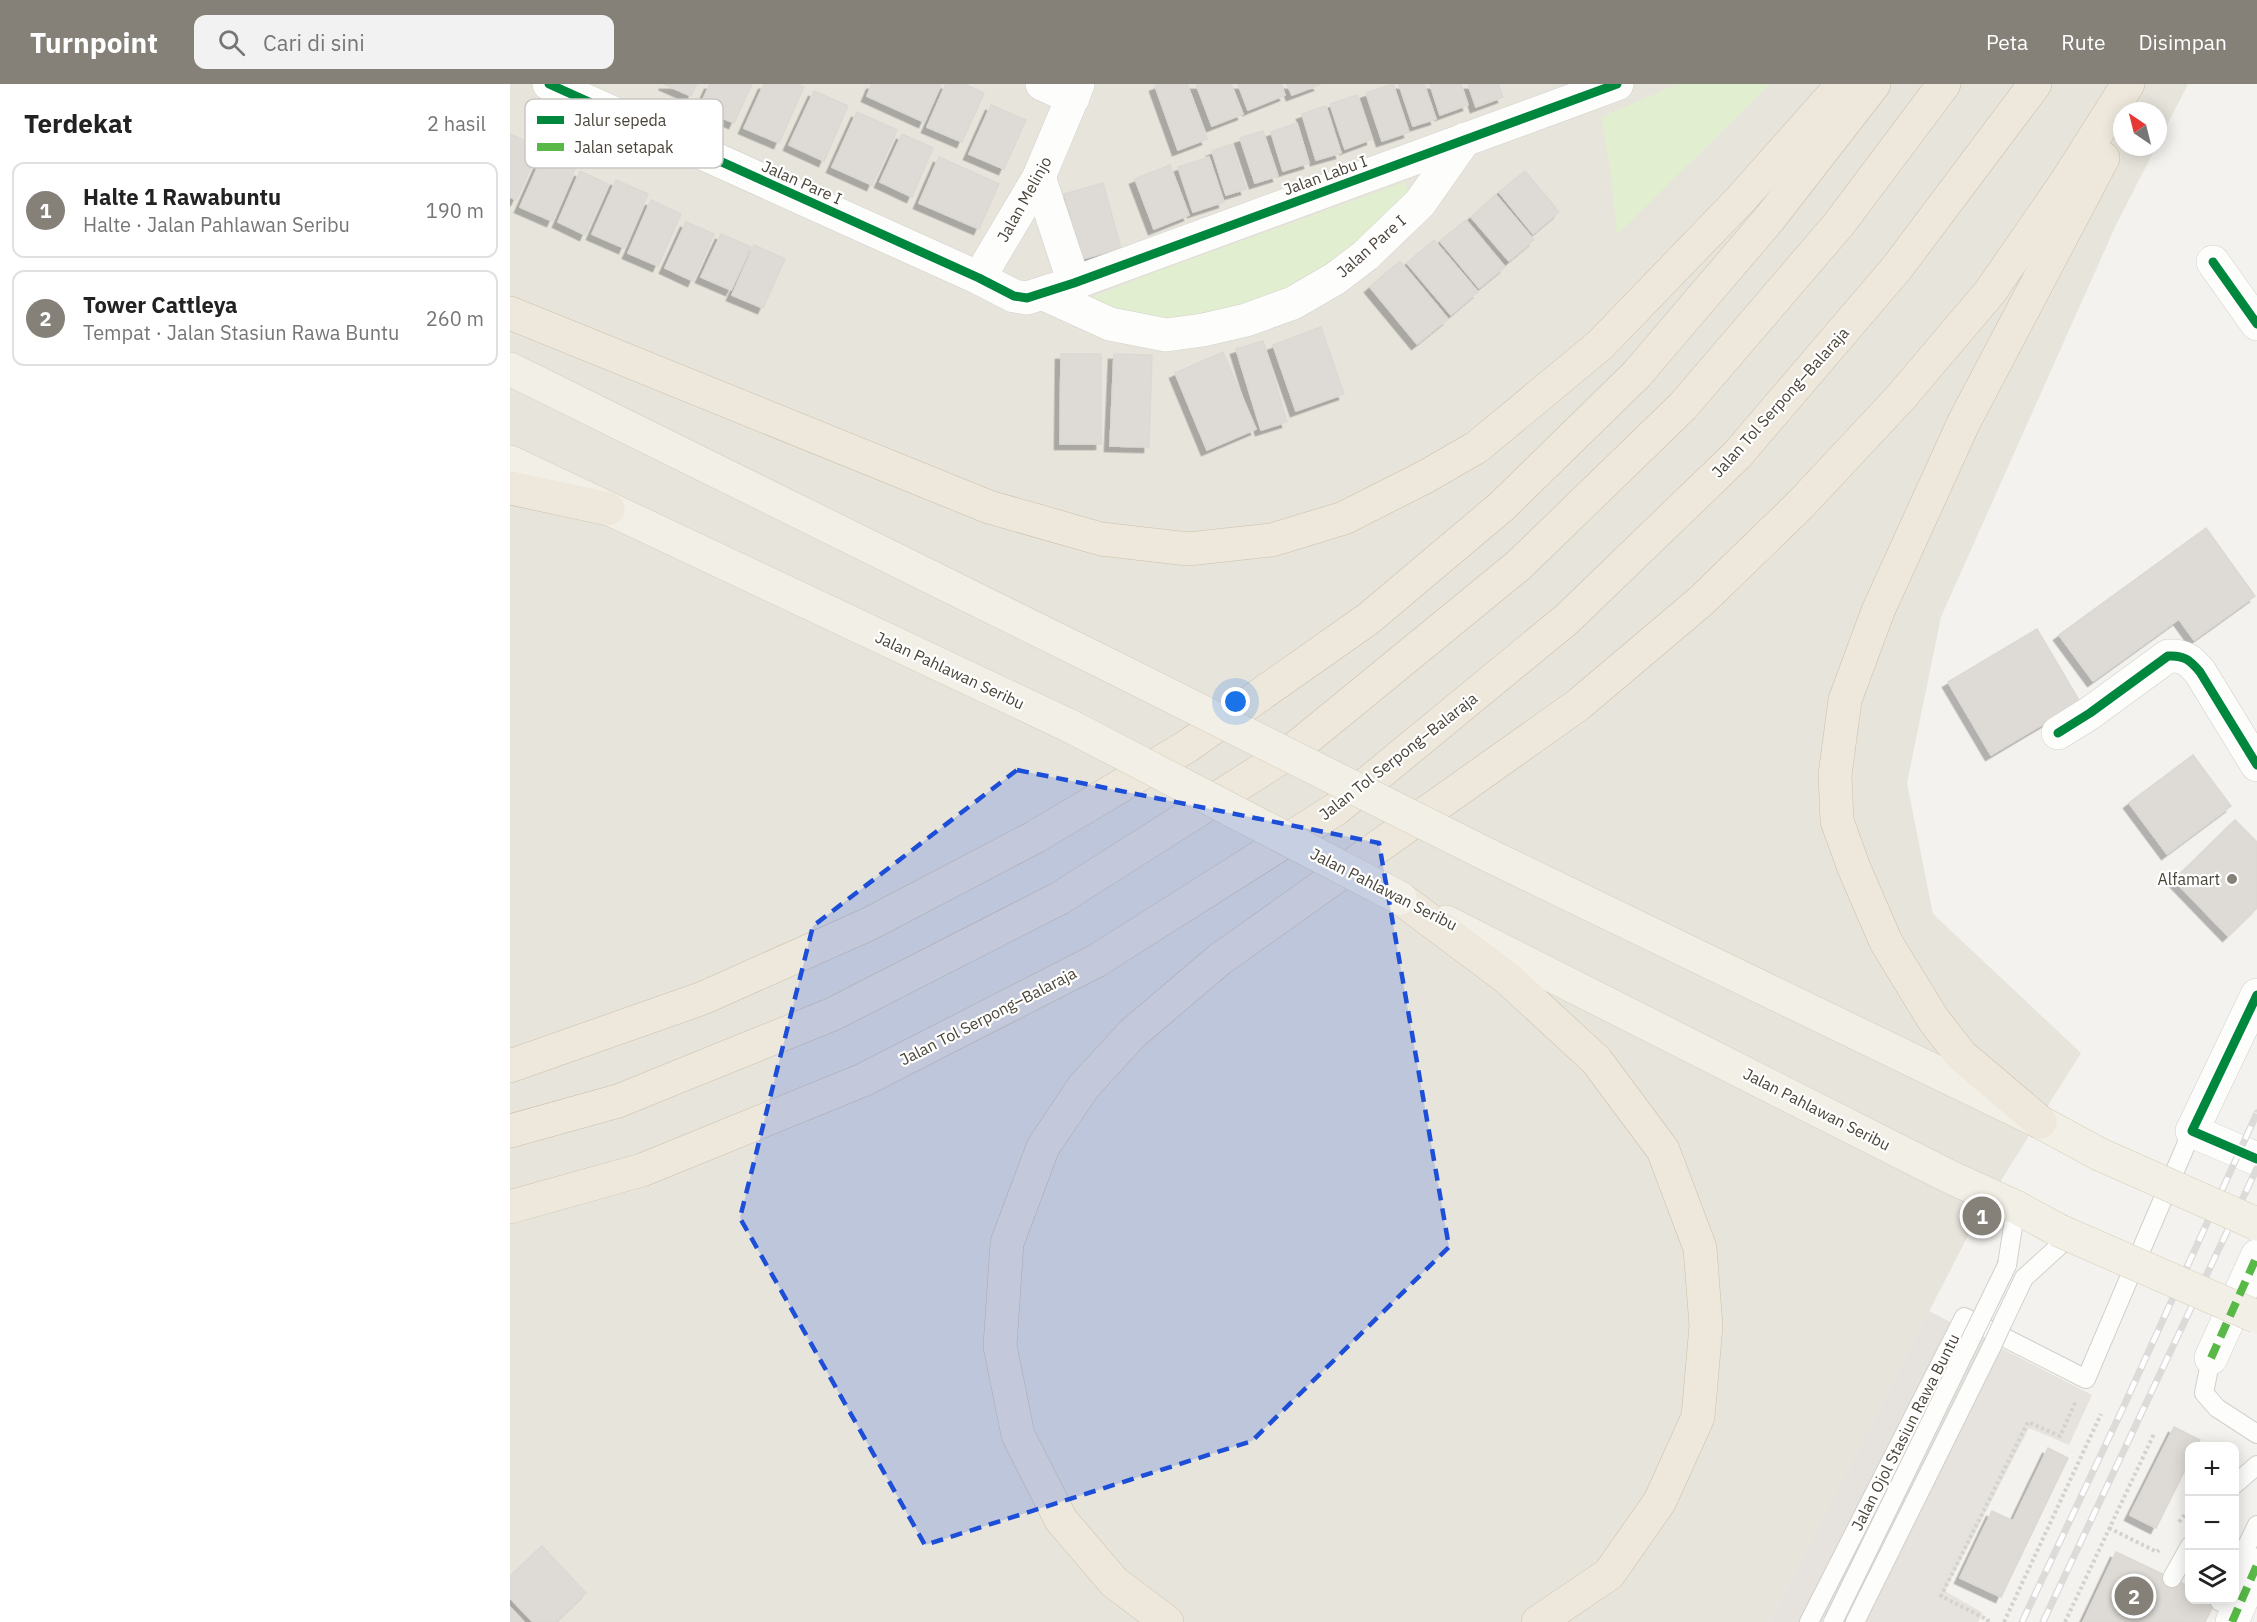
<!DOCTYPE html>
<html lang="id">
<head>
<meta charset="utf-8">
<style>
  :root { --surface:#fff; --page:#f2f2f2; --text:#222; --muted:#767676; --line:#e0e0e0; --accent:#868178 }
  body { margin:0; font-family:"IBM Plex Sans",sans-serif; background:var(--page); color:var(--text) }
  .controls { position:absolute; right:18px; bottom:18px; display:grid; overflow:hidden; border-radius:12px; box-shadow:0 3px 15px #0003 }
  .controls button { width:54px; height:54px; display:grid; place-items:center; padding:0; border:0; border-bottom:2px solid var(--line); background:var(--surface); color:var(--text); font:30px sans-serif }
  .compass { position:absolute; left:1603px; top:18px; width:54px; height:54px; border-radius:50%; background:var(--surface); box-shadow:0 3px 15px #0003; rotate:325deg }
  .you { position:absolute; left:726px; top:618px; width:21px; height:21px; margin:-15px; border:4px solid #fff; border-radius:50%; background:#1a73e8; box-shadow:0 0 0 9px #1a73e833 }
  .badge { display:grid; place-items:center; width:39px; height:39px; border-radius:50%; background:var(--accent); color:#fff; font-size:20px; font-weight:700 }
  .pin { position:absolute; translate:-50% -50%; border:3px solid #fff; box-shadow:0 2px 6px #0006 }
  .list { margin:0; padding:0; list-style:none }
  h2 { display:flex; justify-content:space-between; align-items:center; height:78px; margin:0; padding:0 24px; font-size:26px }
  h2 small { font-size:20px; font-weight:400; color:var(--muted) }
  .list li { display:grid; grid-template-columns:39px 1fr auto; gap:18px; align-items:center; box-sizing:border-box; height:96px; margin:0 12px 12px; padding:0 12px; border:2px solid var(--line); border-radius:12px }
  .list b { display:block; font-size:22px; white-space:nowrap }
  .list p { margin:0; font-size:20px; white-space:nowrap; color:var(--muted) }
  .list em { font-size:20px; font-style:normal; color:var(--muted) }
  .icon { flex:none; width:33px; height:33px; fill:none; stroke:currentColor; stroke-width:2; stroke-linecap:round; stroke-linejoin:round }
  .map { position:relative; flex:none; width:1747px; height:1538px; overflow:hidden }
  header { display:flex; align-items:center; gap:36px; box-sizing:border-box; height:84px; padding:0 30px; background:var(--accent); color:#fff }
  header strong { font-size:28px }
  nav { display:flex; gap:33px; margin-inline-start:auto; font-size:21px }
  .search { width:420px; height:54px; background:var(--page); display:flex; align-items:center; gap:15px; box-sizing:border-box; padding:0 21px; border-radius:12px; color:var(--muted); font-size:22px }
  main { display:flex }
  aside { flex:1; background:var(--surface) }
  .map>svg:first-child { display:block }
</style>
</head>
<body>
<header>
<strong>Turnpoint</strong>
<div class="search"><svg class="icon" aria-label="search" viewBox="0 0 24 24"><circle cx="10" cy="10" r="6"/><path d="M15 15l6 6"/></svg>Cari di sini</div>
<nav><a>Peta</a><a>Rute</a><a>Disimpan</a></nav>
</header>
<main>
<aside>
<h2>Terdekat<small>2 hasil</small></h2>
<ul class="list">
<li><span class="badge">1</span><div><b>Halte 1 Rawabuntu</b><p>Halte · Jalan Pahlawan Seribu</p></div><em>190 m</em></li>
<li><span class="badge">2</span><div><b>Tower Cattleya</b><p>Tempat · Jalan Stasiun Rawa Buntu</p></div><em>260 m</em></li>
</ul>
</aside>
<div class="map">
<svg width="1747" height="1538" viewBox="0 0 1747 1538">
  <defs>
    <filter id="shadow"><feDropShadow dx="-5.5" dy="5.5" stdDeviation="0" flood-color="#0004"/></filter>
  </defs>
  <rect width="100%" height="100%" fill="#f4f2ee"/>
  <polygon fill="#e7e4dc" points="0,0 1678,0 1648,59 1648,27 1612,27 1612,63 1646,63 1606,141 1431,533 1397,699 1423,830 1571,969 1465,1138 1260,1538 0,1538"/>
  <g fill="#e1eecf">
    <polygon points="1168,0 1260,0 1107,151 1100,85 1091,33"/>
    <polygon points="895,98 900,113 805,202 659,245 573,217 637,191"/>
  </g>
  <polygon fill="#e6e3df" points="1419,1227 1582,1311 1559,1361 1519,1344 1435,1507 1473,1529 1468,1538 1260,1538"/>
  <g fill="#dedbd6" stroke="#dcd9d4" stroke-width="1.5" filter="url(#shadow)">
    <polygon points="154,0 187,0 181,12"/>
    <polygon points="200,0 242,0 224,39 189,24"/>
    <polygon points="254,0 287,0 294,3 269,59 234,44"/>
    <polygon points="362,0 431,0 414,38 357,12"/>
    <polygon points="436,0 455,0 474,9 452,58 417,43"/>
    <polygon points="650,0 677,0 697,55 668,66 645,2"/>
    <polygon points="686,0 721,0 733,30 702,42"/>
    <polygon points="728,0 771,0 775,11 738,26"/>
    <polygon points="777,0 808,0 809,1 782,11"/>
    <polygon points="883,0 899,48 872,57 856,9"/>
    <polygon points="889,0 914,0 926,35 903,42"/>
    <polygon points="920,0 951,0 958,21 930,31"/>
    <polygon points="958,0 988,0 993,13 966,23"/>
    <polygon points="304,7 338,22 314,77 279,61"/>
    <polygon points="847,11 862,55 835,65 820,20"/>
    <polygon points="481,21 516,36 494,85 459,70"/>
    <polygon points="816,22 831,69 806,76 792,30"/>
    <polygon points="347,28 387,46 362,101 322,83"/>
    <polygon points="787,39 799,79 773,87 761,48"/>
    <polygon points="753,47 768,92 745,99 730,54"/>
    <polygon points="0,50 30,63 6,116 0,113"/>
    <polygon points="392,50 423,64 402,113 370,98"/>
    <polygon points="722,60 736,105 716,111 702,67"/>
    <polygon points="34,69 66,83 42,137 10,123"/>
    <polygon points="429,73 489,100 469,145 409,119"/>
    <polygon points="699,73 714,118 683,128 668,83"/>
    <polygon points="660,81 679,131 644,145 625,95"/>
    <polygon points="70,87 98,100 75,151 48,138"/>
    <polygon points="1015,87 1049,128 1023,150 989,108"/>
    <polygon points="106,96 138,110 114,164 82,150"/>
    <polygon points="593,99 611,164 572,175 554,110"/>
    <polygon points="986,111 1024,156 999,177 961,133"/>
    <polygon points="141,116 171,130 148,182 118,169"/>
    <polygon points="956,136 995,183 969,204 930,157"/>
    <polygon points="176,138 204,150 183,197 155,184"/>
    <polygon points="211,150 241,163 221,206 191,193"/>
    <polygon points="924,156 968,208 941,231 897,179"/>
    <polygon points="244,161 275,175 253,224 222,211"/>
    <polygon points="890,177 938,235 907,260 860,203"/>
    <polygon points="811,243 834,310 786,327 763,261"/>
    <polygon points="753,257 777,338 751,346 726,265"/>
    <polygon points="713,268 746,345 697,366 665,289"/>
    <polygon points="551,270 591,270 591,360 550,360"/>
    <polygon points="604,270 642,271 639,363 600,362"/>
    <polygon points="1696,444 1745,512 1684,556 1669,535 1583,597 1549,551"/>
    <polygon points="1527,545 1570,618 1481,671 1438,598"/>
    <polygon points="1683,671 1721,722 1657,770 1619,719"/>
    <polygon points="1725,736 1747,758 1747,824 1718,852 1664,796"/>
    <polygon points="1664,1343 1690,1356 1686,1362 1680,1362 1680,1376 1646,1444 1620,1431"/>
    <polygon points="1538,1364 1558,1374 1491,1513 1450,1494 1482,1427 1503,1437"/>
    <polygon points="32,1462 76,1509 46,1538 23,1538 0,1514 0,1493"/>
    <polygon points="1606,1468 1680,1503 1680,1516 1706,1516 1695,1538 1573,1538"/>
    <polygon points="1611,1497 1675,1527 1670,1538 1591,1538"/>
    <polygon points="0,1523 14,1538 0,1538"/>
  </g>
  <g fill="none" stroke-linecap="round" stroke-linejoin="round">
    <defs>
      <g id="lane">
        <polyline points="1497,1181 1506,1123"/>
        <polyline points="1493,1238 1514,1194 1560,1152"/>
        <polyline points="1701,1274 1694,1309 1707,1324 1747,1350"/>
        <polyline points="1724,1401 1747,1381"/>
        <polyline points="1724,1488 1747,1441"/>
        <polyline points="1662,1494 1680,1462"/>
        <polyline points="1710,1518 1712,1516"/>
        <polyline points="1299,1538 1454,1233 1576,1295 1682,1047"/>
        <polyline points="1345,1538 1482,1262"/>
      </g>
      <g id="street">
        <polyline points="39,0 469,194 504,212 517,214 564,199 1107,0"/>
        <polyline points="532,0 563,14"/>
        <polyline points="529,93 564,199"/>
        <polyline points="1703,178 1747,240"/>
        <polyline points="469,194 529,93 568,0"/>
        <polyline points="534,210 600,240 656,251 693,246 736,236 783,219 826,194 856,171 910,119 955,55"/>
        <path d="M1548,649L1580,629L1658,572C1674,571 1680,576 1690,588L1747,681"/>
        <polyline points="1747,911 1682,1047 1747,1075"/>
        <polyline points="1701,1274 1747,1172"/>
        <polyline points="1722,1538 1747,1481"/>
      </g>
      <g id="primary">
        <polyline points="0,285 605,584"/>
        <polyline points="0,378 562,643"/>
        <polyline points="978,771 1530,1038 1589,1070"/>
        <polyline points="936,838 1438,1092 1506,1123 1548,1146"/>
      </g>
      <g id="highway">
        <polyline points="0,229 479,423 591,455 678,465 762,456 834,434 915,393 967,363 1090,261 1230,116 1333,0"/>
        <polyline points="0,404 98,425"/>
        <polyline points="890,814 997,894 1086,976 1153,1066 1190,1164 1196,1242 1188,1333 1150,1417 1099,1490 1028,1538"/>
        <polyline points="0,982 193,914 359,840 525,753 676,663 858,535 991,423 1127,290 1260,134 1364,0"/>
        <polyline points="1530,1038 1451,971 1423,935 1376,858 1344,784 1327,737 1325,691 1335,616 1368,527 1454,338 1593,74"/>
        <polyline points="0,1047 108,1017 323,930 550,814 783,666 1009,481 1173,322 1329,140 1434,0"/>
        <polyline points="0,1123 132,1086 353,996 586,877 826,725 1057,535 1227,371 1386,185 1525,0"/>
        <polyline points="657,1538 604,1498 551,1436 508,1351 490,1262 497,1159 533,1063 574,1002 623,949 710,875 1068,621 1191,517 1290,421 1391,313 1480,208 1556,98 1618,0"/>
      </g>
    </defs>
    <use href="#lane" stroke="#d2d0cb" stroke-width="20"/>
    <use href="#street" stroke="#d2d0cb" stroke-width="34"/>
    <use href="#primary" stroke="#d6cebb" stroke-width="34"/>
    <use href="#highway" stroke="#ccbfa9" stroke-width="34"/>
    <g stroke="#d3d2cc" stroke-width="4" stroke-dasharray="3 3" stroke-linecap="butt">
      <polyline points="1678,1408 1680,1409"/>
      <polyline points="1669,1438 1680,1424"/>
      <polyline points="1599,1444 1647,1468 1649,1466"/>
      <polyline points="1477,1538 1478,1536 1431,1512 1518,1338 1550,1352 1566,1317"/>
      <polyline points="1494,1538 1591,1330"/>
      <polyline points="1555,1538 1644,1350"/>
    </g>
    <use href="#lane" stroke="#fdfdfc" stroke-width="18"/>
    <use href="#street" stroke="#fdfdfc" stroke-width="33"/>
    <use href="#primary" stroke="#f2efe6" stroke-width="33"/>
    <use href="#highway" stroke="#ede8db" stroke-width="33"/>
    <defs>
      <g id="rail">
        <polyline points="1512,1538 1612,1326 1747,1029"/>
        <polyline points="1533,1538 1747,1084"/>
      </g>
    </defs>
    <use href="#rail" stroke="#dbdbda" stroke-width="7"/>
    <use href="#rail" stroke="#fff" stroke-width="4.5" stroke-dasharray="14" stroke-linecap="butt"/>
    <defs>
      <g id="lane-bridge">
        <polyline points="1482,1262 1493,1238"/>
        <polyline points="1323,1538 1497,1181"/>
      </g>
      <g id="primary-bridge">
        <polyline points="605,584 978,771"/>
        <polyline points="562,643 890,814"/>
        <polyline points="1589,1070 1747,1140"/>
        <polyline points="1548,1146 1747,1233"/>
      </g>
    </defs>
    <use href="#lane-bridge" stroke="#d2d0cb" stroke-width="20" stroke-linecap="butt"/>
    <use href="#primary-bridge" stroke="#d6cebb" stroke-width="34" stroke-linecap="butt"/>
    <use href="#lane-bridge" stroke="#fdfdfc" stroke-width="18"/>
    <use href="#primary-bridge" stroke="#f2efe6" stroke-width="33"/>
    <g stroke="#58b947" stroke-width="8" stroke-dasharray="15 8" stroke-linecap="butt">
      <polyline points="1701,1274 1747,1172"/>
      <polyline points="1722,1538 1747,1481"/>
    </g>
    <defs>
      <g id="cycleway">
        <polyline points="39,0 469,194 504,212 517,214 564,199 1107,0"/>
        <polyline points="1703,178 1747,240"/>
        <path d="M1548,649L1580,629L1658,572C1674,571 1680,576 1690,588L1747,681"/>
        <polyline points="1747,911 1682,1047 1747,1075"/>
      </g>
    </defs>
    <use href="#cycleway" stroke="#fff" stroke-width="13"/>
    <use href="#cycleway" stroke="#00873e" stroke-width="9"/>
  </g>
  <path fill="#1d4ed8" fill-opacity="0.2" stroke="#1d4ed8" stroke-width="4.5" stroke-dasharray="12 8" stroke-linejoin="round" d="M507,686L869,759L939,1163L742,1357L415,1461L230,1134L303,842Z"/>
  <circle fill="#868178" stroke="#fff" stroke-width="2" cx="1722" cy="795" r="6"/>
  <g text-anchor="middle" stroke-width="4.5" stroke-linejoin="round" paint-order="stroke">
    <g font-size="16" fill="#4b4439" stroke="#fff">
      <text transform="translate(815 91) rotate(-20)" y="6">Jalan Labu I</text>
      <text transform="translate(292 98) rotate(24)" y="6">Jalan Pare I</text>
      <text transform="translate(514 115) rotate(-61)" y="6">Jalan Melinjo</text>
      <text transform="translate(861 162) rotate(-41)" y="6">Jalan Pare I</text>
      <text transform="translate(1270 318) rotate(-48)" y="6">Jalan Tol Serpong–Balaraja</text>
      <text transform="translate(440 586) rotate(25)" y="6">Jalan Pahlawan Seribu</text>
      <text transform="translate(888 672) rotate(-38)" y="6">Jalan Tol Serpong–Balaraja</text>
      <text transform="translate(874 805) rotate(27)" y="6">Jalan Pahlawan Seribu</text>
      <text transform="translate(478 932) rotate(-27)" y="6">Jalan Tol Serpong–Balaraja</text>
      <text transform="translate(1307 1025) rotate(27)" y="6">Jalan Pahlawan Seribu</text>
      <text transform="translate(1395 1348) rotate(-63)" y="6">Jalan Ojol Stasiun Rawa Buntu</text>
    </g>
    <g font-size="16" fill="#4b4439" stroke="#fff" text-anchor="end">
      <text x="1710" y="801">Alfamart</text>
    </g>
  </g>
  <rect x="15" y="15" width="198" height="69" rx="9" fill="#fff" stroke="#c9c7c4" stroke-width="1.5"/>
  <rect x="27" y="32" width="27" height="8" fill="#00873e"/>
  <rect x="27" y="59" width="27" height="8" fill="#58b947"/>
  <g font-size="16" fill="#4b4439">
    <text x="64" y="42">Jalur sepeda</text>
    <text x="64" y="69">Jalan setapak</text>
  </g>
</svg>
<div class="controls">
<button>+</button>
<button>−</button>
<button><svg class="icon" aria-label="layers" viewBox="0 0 24 24"><path d="M12 4l9 5-9 5-9-5zM3 14l9 5 9-5"/></svg></button>
</div>
<svg class="compass" viewBox="-18 -18 36 36"><path d="M0-13l5 13h-10z" fill="#e53935"/><path d="M0 13l5-13h-10z" fill="#767676"/></svg>
<div class="you"></div>
<div class="pin badge" style="left:1472px;top:1132px">1</div>
<div class="pin badge" style="left:1624px;top:1512px">2</div>
</div>
</main>
</body>
</html>
